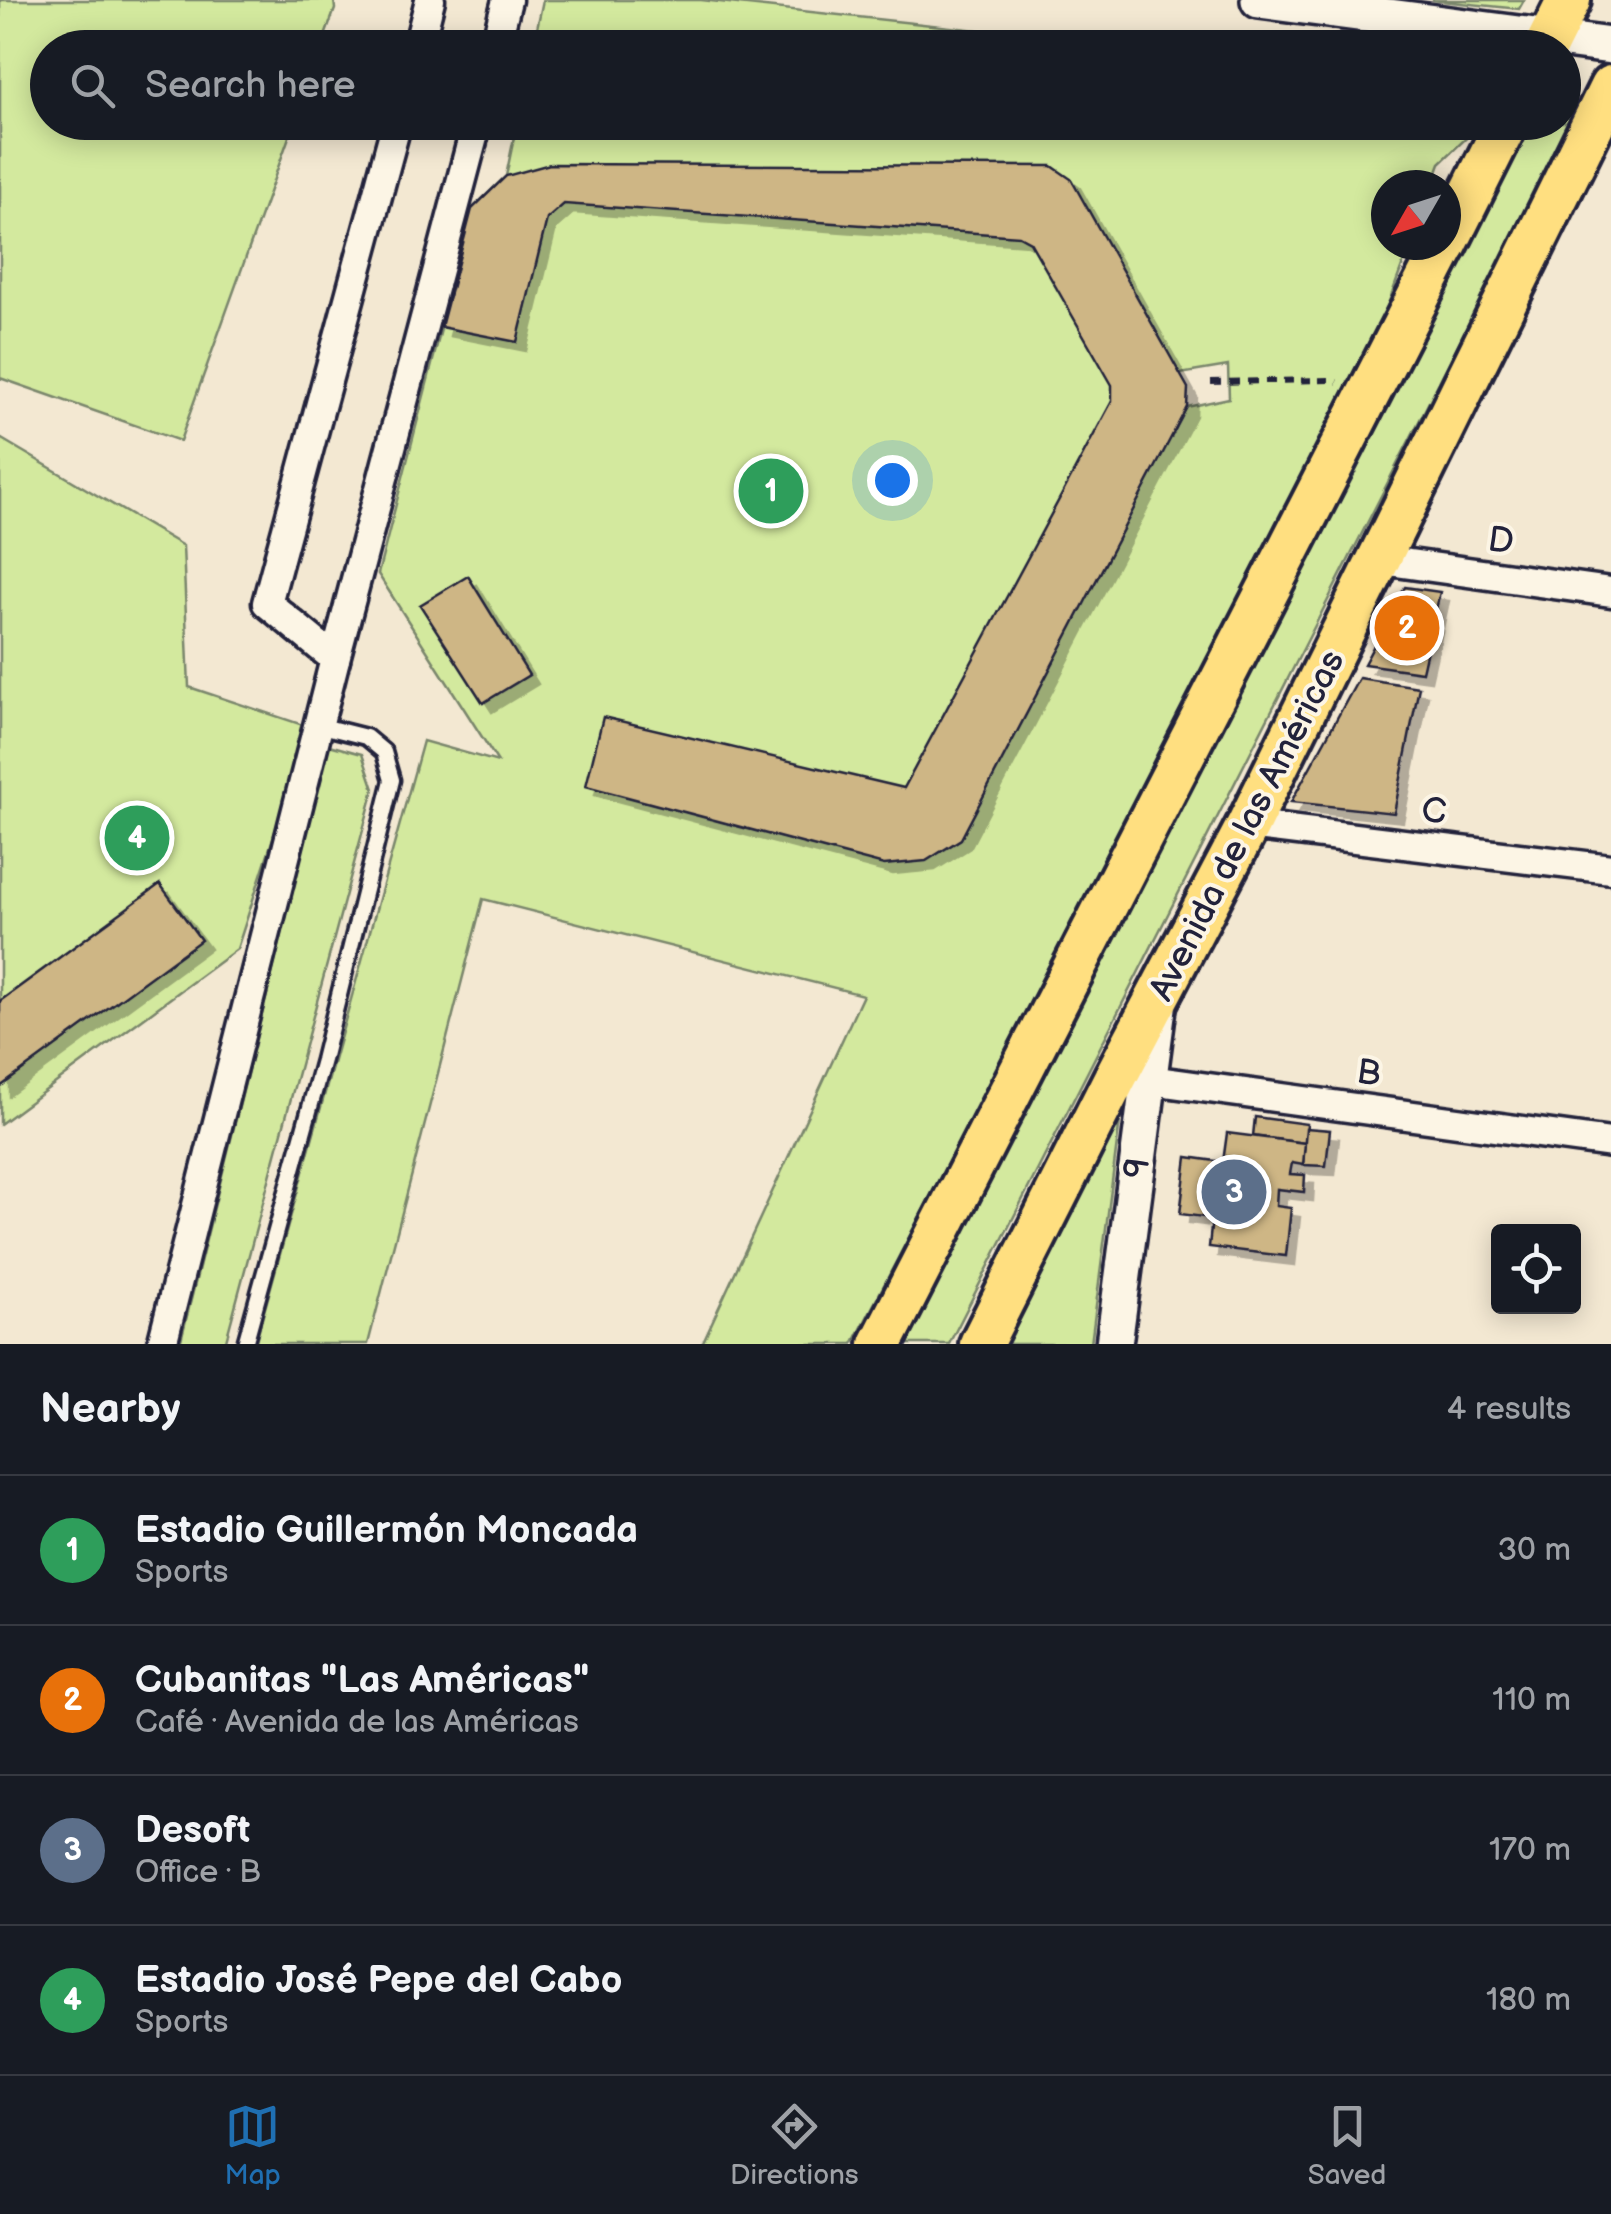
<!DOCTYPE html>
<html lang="en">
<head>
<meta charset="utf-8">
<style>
  :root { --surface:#171b24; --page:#20242c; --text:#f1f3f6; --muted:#9ea1a6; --line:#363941; --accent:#1f6fb2 }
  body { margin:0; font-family:"Balsamiq Sans",sans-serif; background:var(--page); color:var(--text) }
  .controls { position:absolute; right:30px; bottom:30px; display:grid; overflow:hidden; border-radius:10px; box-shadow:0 5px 25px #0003 }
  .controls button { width:90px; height:90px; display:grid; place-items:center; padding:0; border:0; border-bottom:2px solid var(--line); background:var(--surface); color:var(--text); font:50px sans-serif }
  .compass { position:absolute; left:1371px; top:170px; width:90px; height:90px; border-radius:50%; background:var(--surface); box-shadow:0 5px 25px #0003; rotate:231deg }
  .you { position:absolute; left:892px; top:480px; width:35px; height:35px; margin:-25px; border:8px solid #fff; border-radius:50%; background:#1a73e8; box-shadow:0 0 0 15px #1a73e833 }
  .badge { display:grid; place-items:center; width:65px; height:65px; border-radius:50%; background:var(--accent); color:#fff; font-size:32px; font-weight:700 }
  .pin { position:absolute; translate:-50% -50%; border:5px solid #fff; box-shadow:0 2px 10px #0006 }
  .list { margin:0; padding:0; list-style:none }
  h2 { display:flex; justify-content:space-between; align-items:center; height:130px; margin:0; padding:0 40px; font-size:42px }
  h2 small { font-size:32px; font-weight:400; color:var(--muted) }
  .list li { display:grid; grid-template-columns:65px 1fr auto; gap:30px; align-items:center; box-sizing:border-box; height:150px; padding:0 40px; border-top:2px solid var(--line) }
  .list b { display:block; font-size:38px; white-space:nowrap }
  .list p { margin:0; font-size:32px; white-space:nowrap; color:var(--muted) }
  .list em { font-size:32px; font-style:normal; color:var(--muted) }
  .icon { flex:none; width:55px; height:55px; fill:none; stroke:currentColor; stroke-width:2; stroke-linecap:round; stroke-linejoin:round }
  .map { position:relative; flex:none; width:1611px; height:1344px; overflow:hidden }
  .search { position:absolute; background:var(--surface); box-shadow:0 5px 25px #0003; left:30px; right:30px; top:30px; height:110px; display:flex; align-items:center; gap:25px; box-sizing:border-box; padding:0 35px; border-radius:55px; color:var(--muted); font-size:38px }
  .sheet { height:730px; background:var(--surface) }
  nav { display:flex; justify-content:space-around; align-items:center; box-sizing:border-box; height:140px; border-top:2px solid var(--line); background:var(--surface); font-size:28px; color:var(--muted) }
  nav a { display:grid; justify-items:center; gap:5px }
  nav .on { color:var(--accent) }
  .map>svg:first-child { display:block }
</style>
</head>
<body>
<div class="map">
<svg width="1611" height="1344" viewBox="0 0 1611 1344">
  <defs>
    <filter id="shadow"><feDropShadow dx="9" dy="9" stdDeviation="0" flood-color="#0004"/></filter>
  </defs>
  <rect width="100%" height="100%" fill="#f3e8d2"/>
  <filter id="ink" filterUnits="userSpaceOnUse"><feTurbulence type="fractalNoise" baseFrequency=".01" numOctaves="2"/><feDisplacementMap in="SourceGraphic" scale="20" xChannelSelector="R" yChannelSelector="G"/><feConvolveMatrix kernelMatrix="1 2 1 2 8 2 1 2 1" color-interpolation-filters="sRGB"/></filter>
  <g filter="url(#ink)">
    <g fill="#d3e99e" stroke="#7a866c" stroke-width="2.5" fill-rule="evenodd">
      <polygon points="0,0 334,0 335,9 321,47 48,48 48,122 294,123 180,441 0,378"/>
      <polygon points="543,0 701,0 1135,47 533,47"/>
      <polygon points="1432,0 1524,0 1519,9"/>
      <polygon points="1564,93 1573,103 1574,117 949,1344 903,1344 1527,123 1564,122"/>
      <path d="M517,123L1481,124L1440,163L1432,185H1386V245H1410L1364,369L853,1344H702L863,995L483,899L368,1344H255L423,741L498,762L378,574L472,209L506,176ZM1228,366L1229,398L1187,407L1180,374Z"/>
      <polygon points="0,438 183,546 189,687 309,727 237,949 0,1124"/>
      <polygon points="329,745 362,754 374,789 225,1344 180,1344"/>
      <polygon points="1121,1112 1091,1344 1004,1344"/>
    </g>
    <g fill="#ceb685" stroke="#22223b" stroke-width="2.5" filter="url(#shadow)">
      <polygon points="550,164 1052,166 1071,179 1188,388 1187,407 961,839 926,861 884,865 586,786 603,717 904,788 1112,401 1112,385 1030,242 1019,236 564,204 547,219 517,342 441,327 472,209 506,176"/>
      <polygon points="468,576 529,675 483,703 420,605"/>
      <polygon points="1405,587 1440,592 1422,672 1364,664"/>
      <polygon points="1359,678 1419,687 1394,813 1291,802"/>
      <polygon points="160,884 201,940 0,1087 0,1001"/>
      <polygon points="1255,1117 1307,1124 1305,1143 1253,1136"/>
      <polygon points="1306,1128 1330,1130 1326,1166 1303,1165"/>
      <polygon points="1227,1133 1305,1143 1303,1165 1292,1163 1290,1174 1305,1175 1304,1192 1277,1189 1276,1206 1291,1208 1286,1256 1209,1247 1212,1218 1180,1214 1187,1157 1223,1162"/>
    </g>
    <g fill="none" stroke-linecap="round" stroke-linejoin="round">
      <defs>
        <polyline id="service" points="245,1344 323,1060 392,780 384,752 366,737 318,725"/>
        <g id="minor">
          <polyline points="418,48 430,0"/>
          <polyline points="495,48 507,0"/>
          <polyline points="397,122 267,603 335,659 477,122"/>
          <polyline points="1381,560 1611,592"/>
          <polyline points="1248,825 1611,869"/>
          <polyline points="1128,1077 1611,1143"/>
          <polyline points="162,1344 335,659"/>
        </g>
        <g id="tertiary">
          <polyline points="1259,0 1611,46"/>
          <polyline points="1114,1344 1158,1008"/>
        </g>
        <g id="primary">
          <polyline points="1545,48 1569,0"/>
          <polyline points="1446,244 1507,122"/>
          <polyline points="881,1344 1445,245"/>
          <polyline points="981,1344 1116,1076 1248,825 1611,87"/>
        </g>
      </defs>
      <use href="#service" stroke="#22223b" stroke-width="21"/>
      <use href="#minor" stroke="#22223b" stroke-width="35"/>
      <use href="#tertiary" stroke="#22223b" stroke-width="42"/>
      <use href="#primary" stroke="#22223b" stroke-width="50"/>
      <polyline stroke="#22223b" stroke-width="6" stroke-dasharray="10 8" stroke-linecap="butt" points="1211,382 1329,380 1337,382"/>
      <use href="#service" stroke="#fcf5e5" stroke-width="14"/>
      <use href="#minor" stroke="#fcf5e5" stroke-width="28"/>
      <use href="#tertiary" stroke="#fcf5e5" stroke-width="35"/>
      <use href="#primary" stroke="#ffdf80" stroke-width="42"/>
    </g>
  </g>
  <g text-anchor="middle" stroke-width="8" stroke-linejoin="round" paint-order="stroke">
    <g font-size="35" fill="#22223b" stroke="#fcf5e5">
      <text transform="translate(1501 540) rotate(8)" y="12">D</text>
      <text transform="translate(1434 810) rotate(7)" y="12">C</text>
      <text transform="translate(1246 825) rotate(-63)" y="12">Avenida de las Américas</text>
      <text transform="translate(1369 1072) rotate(8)" y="12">B</text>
      <text transform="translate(1136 1168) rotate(-83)" y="12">9</text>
    </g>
  </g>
</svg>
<div class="controls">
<button><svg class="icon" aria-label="locate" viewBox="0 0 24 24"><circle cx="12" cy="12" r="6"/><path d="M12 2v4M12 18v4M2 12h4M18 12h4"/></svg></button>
</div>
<svg class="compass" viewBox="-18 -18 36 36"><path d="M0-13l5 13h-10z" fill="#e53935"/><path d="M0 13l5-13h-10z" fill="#9ea1a6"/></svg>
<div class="you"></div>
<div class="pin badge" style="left:771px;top:491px;background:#2e9e5b">1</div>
<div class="pin badge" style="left:1407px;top:628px;background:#e8710a">2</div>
<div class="pin badge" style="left:1234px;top:1192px;background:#5c6f8a">3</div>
<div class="pin badge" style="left:137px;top:838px;background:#2e9e5b">4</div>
<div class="search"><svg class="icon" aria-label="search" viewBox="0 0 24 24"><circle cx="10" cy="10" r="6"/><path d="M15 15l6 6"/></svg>Search here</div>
</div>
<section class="sheet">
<h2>Nearby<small>4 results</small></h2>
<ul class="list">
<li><span class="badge" style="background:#2e9e5b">1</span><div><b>Estadio Guillermón Moncada</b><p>Sports</p></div><em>30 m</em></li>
<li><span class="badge" style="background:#e8710a">2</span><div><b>Cubanitas &quot;Las Américas&quot;</b><p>Café · Avenida de las Américas</p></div><em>110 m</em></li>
<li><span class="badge" style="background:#5c6f8a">3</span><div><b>Desoft</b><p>Office · B</p></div><em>170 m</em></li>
<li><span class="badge" style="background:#2e9e5b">4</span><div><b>Estadio José Pepe del Cabo</b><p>Sports</p></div><em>180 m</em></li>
</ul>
</section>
<nav>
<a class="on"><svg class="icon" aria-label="map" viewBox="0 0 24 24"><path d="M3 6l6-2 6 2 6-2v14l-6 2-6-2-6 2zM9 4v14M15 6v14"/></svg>Map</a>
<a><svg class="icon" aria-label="directions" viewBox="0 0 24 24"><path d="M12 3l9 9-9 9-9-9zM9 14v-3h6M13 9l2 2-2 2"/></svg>Directions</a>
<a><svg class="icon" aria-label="saved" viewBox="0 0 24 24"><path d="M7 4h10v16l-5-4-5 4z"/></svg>Saved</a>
</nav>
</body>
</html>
